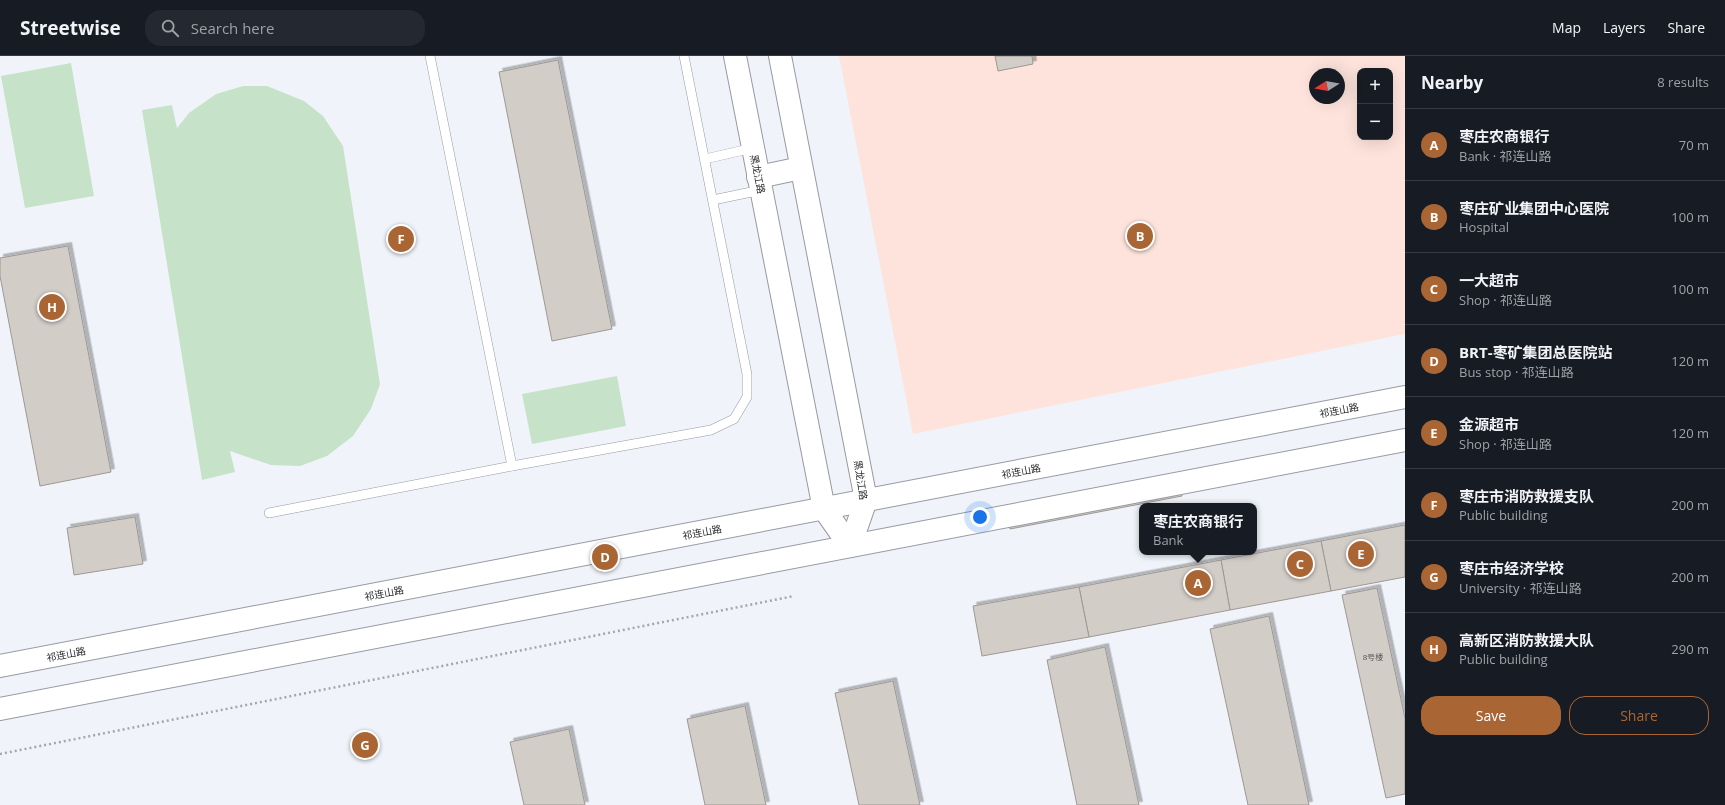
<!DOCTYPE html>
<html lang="en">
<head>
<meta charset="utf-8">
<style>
  :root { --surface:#171b24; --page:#242831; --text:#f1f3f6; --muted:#9ea1a6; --line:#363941; --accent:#a96634 }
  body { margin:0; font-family:"Open Sans","Noto Sans SC",sans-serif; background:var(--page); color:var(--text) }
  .controls { position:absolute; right:12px; top:12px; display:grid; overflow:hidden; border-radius:8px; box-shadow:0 4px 16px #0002 }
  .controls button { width:36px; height:36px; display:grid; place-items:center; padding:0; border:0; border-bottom:1px solid var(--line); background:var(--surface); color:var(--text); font:20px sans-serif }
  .compass { position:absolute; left:1309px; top:12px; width:36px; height:36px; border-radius:50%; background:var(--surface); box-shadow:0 4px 16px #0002; rotate:259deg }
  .you { position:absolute; left:980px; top:461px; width:14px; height:14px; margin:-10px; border:3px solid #fff; border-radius:50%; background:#1a73e8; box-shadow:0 0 0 6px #1a73e833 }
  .badge { display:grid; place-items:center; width:26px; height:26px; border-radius:50%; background:var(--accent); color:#fff; font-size:13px; font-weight:700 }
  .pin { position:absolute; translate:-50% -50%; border:2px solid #fff; box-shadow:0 1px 4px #0006 }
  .popup { position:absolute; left:1139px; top:447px; width:118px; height:52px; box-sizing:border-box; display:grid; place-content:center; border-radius:8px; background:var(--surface); filter:drop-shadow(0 1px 3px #0005); font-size:13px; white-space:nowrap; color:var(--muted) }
  .popup b { font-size:15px; color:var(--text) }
  .popup::after { content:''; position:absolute; left:50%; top:100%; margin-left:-8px; border:8px solid transparent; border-top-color:var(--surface) }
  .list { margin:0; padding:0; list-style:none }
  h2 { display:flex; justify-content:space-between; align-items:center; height:52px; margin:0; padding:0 16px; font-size:17px }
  h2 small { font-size:13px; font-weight:400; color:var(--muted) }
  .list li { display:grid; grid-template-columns:26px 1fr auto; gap:12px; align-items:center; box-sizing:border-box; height:72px; padding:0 16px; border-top:1px solid var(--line) }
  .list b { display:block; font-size:15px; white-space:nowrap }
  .list p { margin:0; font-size:13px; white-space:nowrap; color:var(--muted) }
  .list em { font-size:13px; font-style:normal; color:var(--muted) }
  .actions { display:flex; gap:8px; padding:12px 16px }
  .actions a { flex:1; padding:9px 0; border:1px solid var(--accent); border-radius:16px; text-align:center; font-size:14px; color:var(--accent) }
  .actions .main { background:var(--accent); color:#fff }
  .icon { flex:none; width:22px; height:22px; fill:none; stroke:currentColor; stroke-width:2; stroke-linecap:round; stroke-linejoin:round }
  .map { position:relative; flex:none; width:1405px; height:749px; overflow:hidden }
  header { display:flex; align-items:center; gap:24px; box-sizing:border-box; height:56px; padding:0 20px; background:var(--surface); border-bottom:1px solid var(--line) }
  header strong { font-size:19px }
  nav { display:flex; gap:22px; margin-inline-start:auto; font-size:14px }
  .search { width:280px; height:36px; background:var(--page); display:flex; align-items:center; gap:10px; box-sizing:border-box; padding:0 14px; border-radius:16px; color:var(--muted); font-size:15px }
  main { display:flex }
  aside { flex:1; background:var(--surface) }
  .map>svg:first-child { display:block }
</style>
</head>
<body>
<header>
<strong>Streetwise</strong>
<div class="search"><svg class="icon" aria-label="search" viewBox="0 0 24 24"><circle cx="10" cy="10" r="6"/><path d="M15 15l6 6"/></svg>Search here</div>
<nav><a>Map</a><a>Layers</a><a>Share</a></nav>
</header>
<main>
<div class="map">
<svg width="1405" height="749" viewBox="0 0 1405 749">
  <defs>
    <filter id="shadow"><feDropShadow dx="3.5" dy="-3.5" stdDeviation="0" flood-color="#0004"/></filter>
  </defs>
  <rect width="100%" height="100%" fill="#f0f4fa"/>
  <path fill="#fde3dc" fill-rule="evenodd" d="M839,0H1405V278L913,378ZM1360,15H1390V81H1360ZM1315,18H1339V42H1315Z"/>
  <g fill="#c6e3c9">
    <polygon points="71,7 94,140 25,152 1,20"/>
    <polygon points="243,30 267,30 304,45 323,60 343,90 380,328 371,353 353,380 327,400 300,410 271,409 230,395 235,416 202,424 142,54 172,49 177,72 189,57 216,38"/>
    <polygon points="617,320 626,370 532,388 522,338"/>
  </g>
  <g fill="#d3cdc8" stroke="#9e9893" filter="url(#shadow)">
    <polygon points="995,0 1032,0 1033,8 998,15"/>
    <polygon points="558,4 612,273 552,285 499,16"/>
    <polygon points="68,190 111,416 40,430 0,220 0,202"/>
    <polygon points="1180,434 1182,440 1010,473 1009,467"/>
    <polygon points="135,461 143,508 74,519 67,472"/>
    <polygon points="1405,469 1405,521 1331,535 1321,485"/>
    <polygon points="1321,485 1331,535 1230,554 1221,504"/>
    <polygon points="1221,504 1230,554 1089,581 1079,531"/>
    <polygon points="1079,531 1089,581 982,600 973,550"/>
    <polygon points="1377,532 1405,662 1405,738 1386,742 1342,539"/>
    <polygon points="1269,560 1309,749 1248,749 1210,573"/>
    <polygon points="1105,591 1139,749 1077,749 1047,604"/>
    <polygon points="893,625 920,749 859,749 835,637"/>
    <polygon points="745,650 766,749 705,749 687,663"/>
    <polygon points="569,673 585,749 524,749 510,686"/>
  </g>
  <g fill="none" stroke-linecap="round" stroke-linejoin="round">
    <defs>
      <g id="service">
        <polyline points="430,0 512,410"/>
        <polyline points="705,103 753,92"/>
        <polyline points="713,144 761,134"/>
        <polyline points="269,457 512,410 711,374 734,363 747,341 747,318 684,0"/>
      </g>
      <g id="secondary">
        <polyline points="735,0 824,453 850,490"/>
        <polyline points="780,0 866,444 850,490"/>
        <polyline points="758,121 801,112"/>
        <polyline points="0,610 1405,341"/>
        <polyline points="0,653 1405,384"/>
      </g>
    </defs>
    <use href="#service" stroke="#979aa1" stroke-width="10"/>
    <use href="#secondary" stroke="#979aa1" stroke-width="24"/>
    <polyline stroke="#a3a6ab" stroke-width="2.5" stroke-dasharray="2 3" stroke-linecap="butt" points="0,698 794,540"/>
    <use href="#service" stroke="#fff" stroke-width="9"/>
    <use href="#secondary" stroke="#fff" stroke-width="22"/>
  </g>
  <g text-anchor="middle" stroke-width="3.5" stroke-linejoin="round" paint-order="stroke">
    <g font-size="8" fill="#545454">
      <text x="1373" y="604">8号楼</text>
    </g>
    <g font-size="10" fill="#2a2b2d" stroke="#fff">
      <text transform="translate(758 118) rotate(79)" y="4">黑龙江路</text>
      <text transform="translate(1339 354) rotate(-11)" y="4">祁连山路</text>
      <text transform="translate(1021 415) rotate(-11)" y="4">祁连山路</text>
      <text transform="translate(861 424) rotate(81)" y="4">黑龙江路</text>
      <text transform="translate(702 476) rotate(-11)" y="4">祁连山路</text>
      <text transform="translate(384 537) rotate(-11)" y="4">祁连山路</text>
      <text transform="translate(66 598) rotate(-11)" y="4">祁连山路</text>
    </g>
  </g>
</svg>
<div class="controls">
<button>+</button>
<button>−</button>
</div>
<svg class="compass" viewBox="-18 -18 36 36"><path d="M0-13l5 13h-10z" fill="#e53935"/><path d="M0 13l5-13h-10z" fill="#9ea1a6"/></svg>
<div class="you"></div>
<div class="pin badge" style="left:1198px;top:527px">A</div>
<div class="popup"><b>枣庄农商银行</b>Bank</div>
<div class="pin badge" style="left:1140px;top:180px">B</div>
<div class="pin badge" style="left:1300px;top:508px">C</div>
<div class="pin badge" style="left:605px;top:501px">D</div>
<div class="pin badge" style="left:1361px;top:498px">E</div>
<div class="pin badge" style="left:401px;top:183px">F</div>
<div class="pin badge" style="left:365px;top:689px">G</div>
<div class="pin badge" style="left:52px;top:251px">H</div>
</div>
<aside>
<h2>Nearby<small>8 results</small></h2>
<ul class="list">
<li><span class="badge">A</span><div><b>枣庄农商银行</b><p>Bank · 祁连山路</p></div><em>70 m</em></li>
<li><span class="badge">B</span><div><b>枣庄矿业集团中心医院</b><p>Hospital</p></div><em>100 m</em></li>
<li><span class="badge">C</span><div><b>一大超市</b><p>Shop · 祁连山路</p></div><em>100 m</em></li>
<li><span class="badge">D</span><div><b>BRT-枣矿集团总医院站</b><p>Bus stop · 祁连山路</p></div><em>120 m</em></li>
<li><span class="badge">E</span><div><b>金源超市</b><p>Shop · 祁连山路</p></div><em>120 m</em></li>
<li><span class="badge">F</span><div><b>枣庄市消防救援支队</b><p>Public building</p></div><em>200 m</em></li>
<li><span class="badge">G</span><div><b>枣庄市经济学校</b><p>University · 祁连山路</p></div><em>200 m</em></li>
<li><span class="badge">H</span><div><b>高新区消防救援大队</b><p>Public building</p></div><em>290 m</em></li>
</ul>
<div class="actions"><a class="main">Save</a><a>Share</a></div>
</aside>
</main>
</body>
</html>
